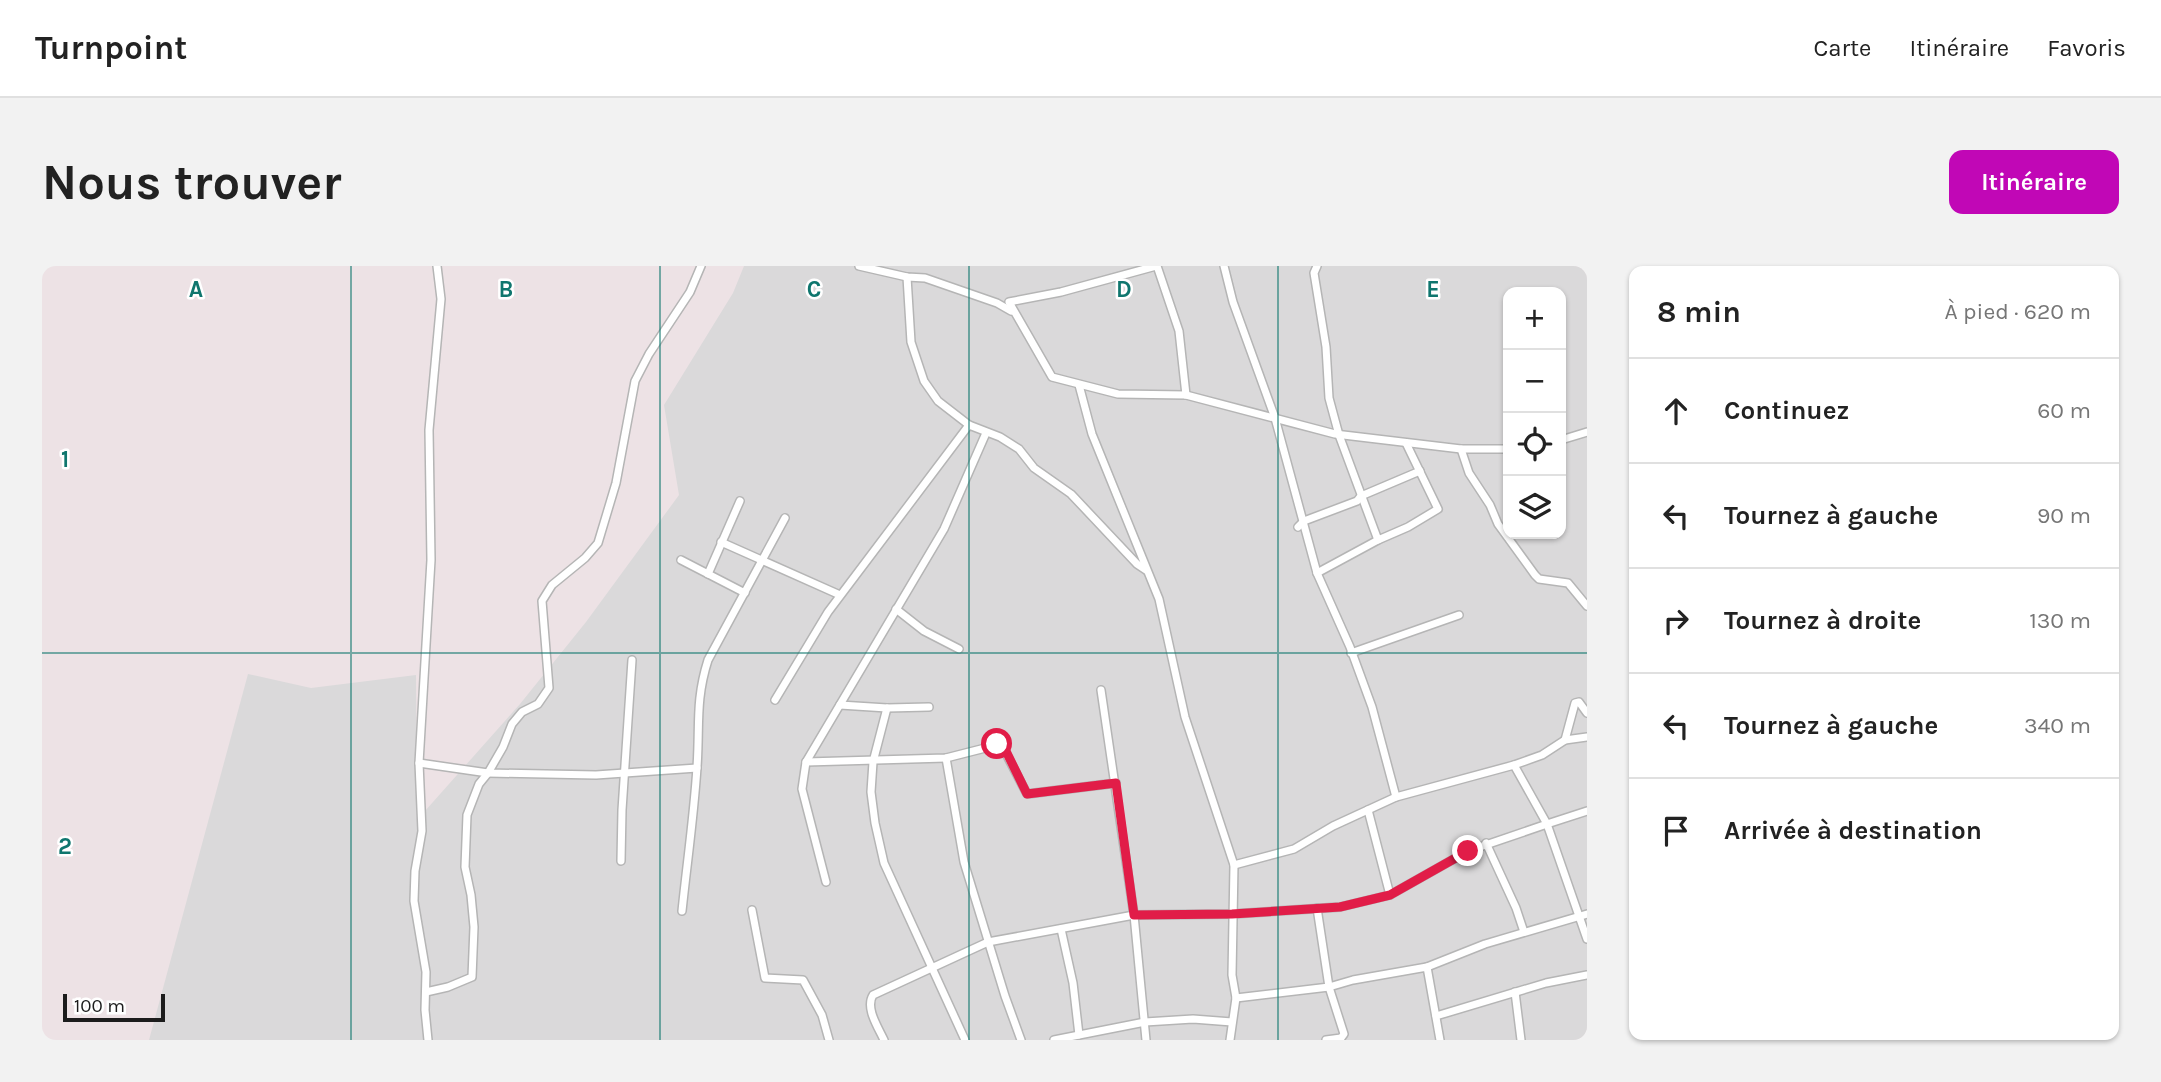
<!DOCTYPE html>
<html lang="fr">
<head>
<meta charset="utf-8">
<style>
  :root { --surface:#fff; --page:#f2f2f2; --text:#222; --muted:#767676; --line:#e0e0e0; --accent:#c107b6 }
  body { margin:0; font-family:Karla,sans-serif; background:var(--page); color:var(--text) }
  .controls { position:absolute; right:21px; top:21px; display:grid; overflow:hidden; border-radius:14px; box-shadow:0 2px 5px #0004 }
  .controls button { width:63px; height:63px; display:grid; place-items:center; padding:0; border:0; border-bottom:2px solid var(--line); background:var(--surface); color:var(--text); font:35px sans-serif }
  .scale { position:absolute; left:21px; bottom:18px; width:102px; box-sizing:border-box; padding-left:7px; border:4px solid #1c1c1c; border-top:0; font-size:19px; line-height:24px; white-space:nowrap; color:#1c1c1c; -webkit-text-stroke:5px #fff; paint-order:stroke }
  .stop { position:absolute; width:21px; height:21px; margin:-16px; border:5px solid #e11d48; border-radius:50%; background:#fff }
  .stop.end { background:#e11d48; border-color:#fff; box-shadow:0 2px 7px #0008 }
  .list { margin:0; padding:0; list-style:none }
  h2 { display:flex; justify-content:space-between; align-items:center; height:91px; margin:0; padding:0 28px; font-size:30px }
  h2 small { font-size:23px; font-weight:400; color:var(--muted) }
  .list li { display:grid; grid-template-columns:46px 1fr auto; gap:21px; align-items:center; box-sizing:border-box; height:105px; padding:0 28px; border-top:2px solid var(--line) }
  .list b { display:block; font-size:26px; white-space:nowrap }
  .list em { font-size:23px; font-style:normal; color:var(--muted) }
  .icon { flex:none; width:38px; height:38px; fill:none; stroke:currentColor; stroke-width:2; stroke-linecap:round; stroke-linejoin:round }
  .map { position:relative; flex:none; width:1545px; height:774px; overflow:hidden; border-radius:14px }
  header { display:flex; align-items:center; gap:42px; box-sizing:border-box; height:98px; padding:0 35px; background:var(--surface); border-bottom:2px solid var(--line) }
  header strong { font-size:33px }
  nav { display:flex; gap:38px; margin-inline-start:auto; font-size:24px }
  .intro { display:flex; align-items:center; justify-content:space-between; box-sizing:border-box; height:168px; padding:0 42px }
  h1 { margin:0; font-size:49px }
  .button { padding:18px 32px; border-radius:14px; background:var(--accent); color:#fff; font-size:24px; font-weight:700 }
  main { display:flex; gap:42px; padding:0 42px }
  aside { flex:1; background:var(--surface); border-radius:14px; box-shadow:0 2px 5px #0004 }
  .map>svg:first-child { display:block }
</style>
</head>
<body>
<header>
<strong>Turnpoint</strong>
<nav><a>Carte</a><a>Itinéraire</a><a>Favoris</a></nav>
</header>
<div class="intro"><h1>Nous trouver</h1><a class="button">Itinéraire</a></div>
<main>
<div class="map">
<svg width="1545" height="774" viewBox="0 0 1545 774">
  <rect width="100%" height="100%" fill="#ede2e5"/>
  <path fill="#dad9da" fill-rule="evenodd" d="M702,0H1545V774H107L206,408L269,422L374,409L375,554L478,438L544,356L637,229L622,139L691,27ZM1466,26H1519V268H1466Z"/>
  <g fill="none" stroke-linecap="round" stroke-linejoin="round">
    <defs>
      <g id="minor">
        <polyline points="817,0 865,11 883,12 955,37 969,45"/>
        <polyline points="1114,0 1019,26 967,36 1010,111 1076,128 1144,129 1293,168 1419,183 1466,183"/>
        <polyline points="1115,0 1137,65 1144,129"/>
        <polyline points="1182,0 1191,36 1233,152 1275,307 1308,381 1330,441 1354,531"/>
        <polyline points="1275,0 1272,7 1284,81 1287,132 1297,169 1336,274"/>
        <polyline points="865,11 869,76 882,115 896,135 927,159 958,171 977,183 992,202 1029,228 1095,298 1104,304"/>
        <polyline points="1037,119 1050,168 1117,333 1143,451 1192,599 1190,709 1194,732 1188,774"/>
        <polyline points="1519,174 1545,166"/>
        <polyline points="1419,183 1427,207 1448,239 1456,258 1493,309 1497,313 1526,317 1545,340"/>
        <polyline points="1256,261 1262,255 1315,235 1319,230 1378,205"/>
        <polyline points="679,276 798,329"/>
        <polyline points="639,294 703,327"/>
        <polyline points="1275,307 1336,274 1366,261 1396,243 1364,177"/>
        <polyline points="666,308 698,235"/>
        <polyline points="854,343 882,365 917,383"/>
        <polyline points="1309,387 1417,349"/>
        <polyline points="1059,424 1092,649 1104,774"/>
        <polyline points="733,434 786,346 927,159"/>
        <polyline points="798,439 845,442 887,441"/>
        <polyline points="845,442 831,496 829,526 833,557 842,597 923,774"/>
        <polyline points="1523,474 1533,437 1537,436 1545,447"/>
        <polyline points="904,492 922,596 963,730 979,774"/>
        <polyline points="764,496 904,492 959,478 985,528 1074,517"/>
        <polyline points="377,497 446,507 554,509 655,502"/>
        <polyline points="1472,499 1500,489 1523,474 1545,471"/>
        <polyline points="1326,544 1348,629"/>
        <polyline points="1444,577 1474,642 1482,666"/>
        <polyline points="579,595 580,544 590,394"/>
        <polyline points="1192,599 1252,583 1291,560 1354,531 1472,499 1505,558 1545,545"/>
        <polyline points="784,616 760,523 764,496 902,263 944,167"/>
        <polyline points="1275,642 1287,721 1302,768 1299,772 1284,774"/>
        <polyline points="710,644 723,712 761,714 780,749 787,774"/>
        <path d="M640,645C645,597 652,549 655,501C658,460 653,435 666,394L743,252"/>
        <polyline points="1019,663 1031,717 1037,769"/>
        <polyline points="1385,701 1443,678 1545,648"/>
        <polyline points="384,726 406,721 430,711 432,661 429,629 423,601 425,549 437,518 446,507 461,481 470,458 480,446 496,438 507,422 500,335 510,319 543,292 556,277 574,217 593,115 607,88 648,26 659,0"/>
        <polyline points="1473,726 1479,774"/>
        <polyline points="1194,732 1287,721 1311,714 1385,701 1398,774"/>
        <polyline points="1394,750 1504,717 1545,709"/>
        <polyline points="386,774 383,744 384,706 372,635 373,605 380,565 377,497 389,294 387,164 399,33 395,0"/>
        <path d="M842,774C836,761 823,742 831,729L946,676L1092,649L1190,648L1298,641L1348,629L1426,585L1505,558L1545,673"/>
        <polyline points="1012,774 1103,756 1151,753 1190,756"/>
      </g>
    </defs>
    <use href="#minor" stroke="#b5b5b5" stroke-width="10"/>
    <use href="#minor" stroke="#fff" stroke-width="7"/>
  </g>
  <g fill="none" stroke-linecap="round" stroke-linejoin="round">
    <polyline stroke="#e11d48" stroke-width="9" points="955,478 962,481 985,528 1074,517 1092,649 1190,648 1298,641 1348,629 1426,585"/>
  </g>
  <path fill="none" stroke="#0f766e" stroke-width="2" stroke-opacity="0.55" d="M309,0V774M618,0V774M927,0V774M1236,0V774M0,387H1545"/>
  <g font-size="23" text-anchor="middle" font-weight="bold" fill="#0f766e" stroke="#fff" stroke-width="5" stroke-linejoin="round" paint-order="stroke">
    <text x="154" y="31">A</text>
    <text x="464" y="31">B</text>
    <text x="772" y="31">C</text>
    <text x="1082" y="31">D</text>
    <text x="1391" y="31">E</text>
    <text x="23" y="201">1</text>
    <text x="23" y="588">2</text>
  </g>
</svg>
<div class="controls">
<button>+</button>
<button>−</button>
<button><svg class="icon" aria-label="locate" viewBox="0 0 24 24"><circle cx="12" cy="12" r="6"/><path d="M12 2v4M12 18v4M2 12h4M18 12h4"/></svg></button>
<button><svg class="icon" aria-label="layers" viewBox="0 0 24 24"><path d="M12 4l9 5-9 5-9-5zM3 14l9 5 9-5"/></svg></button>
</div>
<div class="scale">100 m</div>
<div class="stop" style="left:955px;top:478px"></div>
<div class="stop end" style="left:1426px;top:585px"></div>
</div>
<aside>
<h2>8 min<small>À pied · 620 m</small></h2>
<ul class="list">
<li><svg class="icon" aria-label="ahead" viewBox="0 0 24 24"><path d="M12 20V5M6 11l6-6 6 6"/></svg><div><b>Continuez</b></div><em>60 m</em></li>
<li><svg class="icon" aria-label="left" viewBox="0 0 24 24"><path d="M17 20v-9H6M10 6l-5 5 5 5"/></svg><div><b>Tournez à gauche</b></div><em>90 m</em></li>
<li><svg class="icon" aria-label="right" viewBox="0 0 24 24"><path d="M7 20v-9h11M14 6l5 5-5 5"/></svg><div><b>Tournez à droite</b></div><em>130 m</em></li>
<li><svg class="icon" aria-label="left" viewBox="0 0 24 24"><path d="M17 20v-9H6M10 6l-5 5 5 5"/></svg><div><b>Tournez à gauche</b></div><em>340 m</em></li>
<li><svg class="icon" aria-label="arrive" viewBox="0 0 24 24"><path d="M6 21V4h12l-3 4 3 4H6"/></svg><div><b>Arrivée à destination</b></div></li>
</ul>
</aside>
</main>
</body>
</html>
